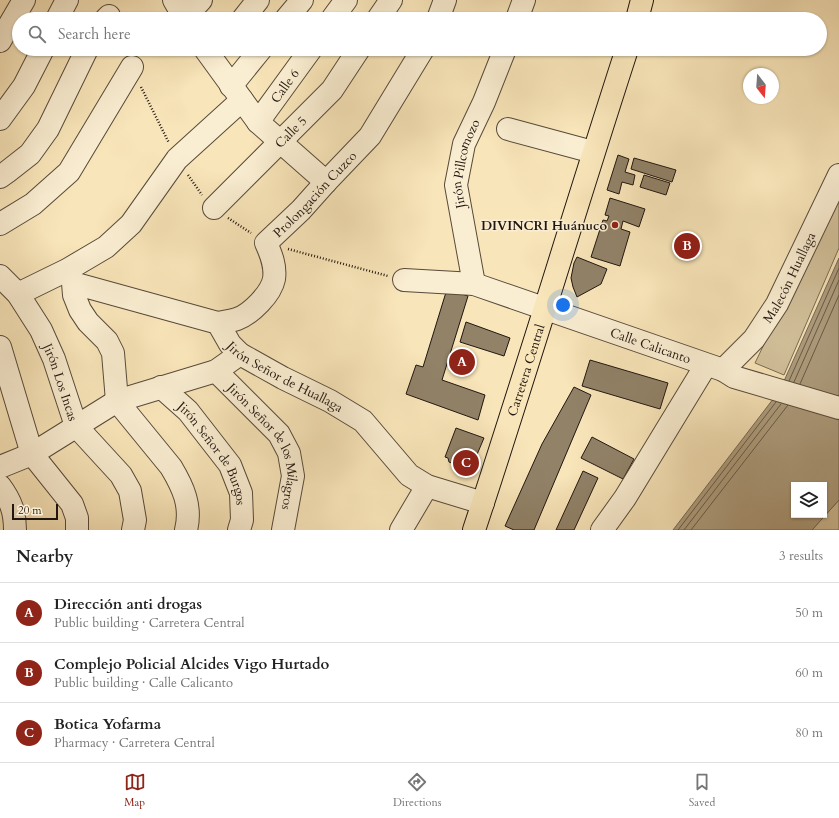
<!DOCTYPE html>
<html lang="en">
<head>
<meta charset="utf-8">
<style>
  :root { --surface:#fff; --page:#f6f6f6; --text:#222; --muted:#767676; --line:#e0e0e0; --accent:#8f2418 }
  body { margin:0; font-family:Cardo,serif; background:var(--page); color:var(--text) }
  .controls { position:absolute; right:12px; bottom:12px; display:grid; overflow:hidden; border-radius:0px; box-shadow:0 1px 3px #0004 }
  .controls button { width:36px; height:36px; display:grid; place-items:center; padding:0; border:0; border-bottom:1px solid var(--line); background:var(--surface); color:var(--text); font:20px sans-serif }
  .compass { position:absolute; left:743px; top:68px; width:36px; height:36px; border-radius:50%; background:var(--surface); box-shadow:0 1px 3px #0004; rotate:163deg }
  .scale { position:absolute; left:12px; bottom:10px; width:46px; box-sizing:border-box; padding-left:4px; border:2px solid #211610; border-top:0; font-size:11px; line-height:14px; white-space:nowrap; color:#211610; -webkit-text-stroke:3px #faeed2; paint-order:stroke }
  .you { position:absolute; left:563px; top:305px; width:14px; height:14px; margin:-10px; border:3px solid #fff; border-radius:50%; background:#1a73e8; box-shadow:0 0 0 6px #1a73e833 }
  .badge { display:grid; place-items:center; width:26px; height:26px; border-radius:50%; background:var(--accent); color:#fff; font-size:13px; font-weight:700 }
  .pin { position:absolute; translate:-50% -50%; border:2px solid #fff; box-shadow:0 1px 4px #0006 }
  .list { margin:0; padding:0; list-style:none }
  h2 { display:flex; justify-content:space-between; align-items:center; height:52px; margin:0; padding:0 16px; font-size:17px }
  h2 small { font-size:13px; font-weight:400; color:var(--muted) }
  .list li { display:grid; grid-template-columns:26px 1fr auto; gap:12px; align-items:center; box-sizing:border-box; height:60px; padding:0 16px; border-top:1px solid var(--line) }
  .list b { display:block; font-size:15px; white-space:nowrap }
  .list p { margin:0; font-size:13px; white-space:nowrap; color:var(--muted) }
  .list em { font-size:13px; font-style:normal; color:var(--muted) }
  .icon { flex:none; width:22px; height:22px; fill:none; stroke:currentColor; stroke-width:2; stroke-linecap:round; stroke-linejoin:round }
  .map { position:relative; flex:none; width:839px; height:530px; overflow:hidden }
  .search { position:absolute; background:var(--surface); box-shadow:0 1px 3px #0004; left:12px; right:12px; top:12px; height:44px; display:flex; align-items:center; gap:10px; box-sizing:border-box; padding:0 14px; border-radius:22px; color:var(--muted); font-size:15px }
  .sheet { height:232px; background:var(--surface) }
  nav { display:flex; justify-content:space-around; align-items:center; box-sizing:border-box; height:56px; border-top:1px solid var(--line); background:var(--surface); font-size:11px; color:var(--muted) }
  nav a { display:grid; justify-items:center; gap:2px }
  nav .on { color:var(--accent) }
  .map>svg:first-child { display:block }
</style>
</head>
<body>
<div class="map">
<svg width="839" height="530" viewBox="0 0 839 530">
  <rect width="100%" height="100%" fill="#f8e5b9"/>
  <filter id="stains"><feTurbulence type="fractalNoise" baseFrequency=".005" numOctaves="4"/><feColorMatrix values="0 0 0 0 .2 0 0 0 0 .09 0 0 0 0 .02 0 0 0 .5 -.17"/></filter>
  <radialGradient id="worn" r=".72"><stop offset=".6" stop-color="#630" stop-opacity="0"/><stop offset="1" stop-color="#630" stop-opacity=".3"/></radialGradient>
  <g fill="#d3c29c" stroke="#7a6c56">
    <polygon points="839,189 839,248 784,375 755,363"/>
    <polygon points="839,500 839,530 812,530"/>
  </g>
  <path fill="#af9f80" stroke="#766853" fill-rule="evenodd" d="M839,258V500L812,530H673L780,390ZM794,485H824V515H794Z"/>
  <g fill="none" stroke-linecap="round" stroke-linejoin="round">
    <g stroke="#685a48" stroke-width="1">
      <polyline points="789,381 839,268"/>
      <polyline points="794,382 839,280"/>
      <polyline points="800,384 839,295"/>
      <polyline points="678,530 776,402"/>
      <polyline points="684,530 781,404"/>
      <polyline points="691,530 788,405"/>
    </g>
  </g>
  <g fill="#918268" stroke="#211610">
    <polygon points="618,155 629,159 625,172 635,175 633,185 622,182 619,194 607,190"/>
    <polygon points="634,158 676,170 672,182 631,169"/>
    <polygon points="644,175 670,183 666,195 640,187"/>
    <polygon points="610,198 645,209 639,227 623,221 621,229 630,232 620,266 591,257 603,220 607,221 609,216 605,215"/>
    <polygon points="577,257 607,269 601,284 577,297 573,287 571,278 574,263"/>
    <polygon points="447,289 468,296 442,380 485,395 478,420 406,394 416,365 423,367"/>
    <polygon points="466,322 510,338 504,356 460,342"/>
    <polygon points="590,360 668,383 660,409 582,386"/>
    <polygon points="574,387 591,395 534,530 514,530 505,526 542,444"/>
    <polygon points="456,428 484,438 473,464 466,469 449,462 448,458 445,457"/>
    <polygon points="592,437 634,459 623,479 581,458"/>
    <polygon points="583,471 598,478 574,530 556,530"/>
  </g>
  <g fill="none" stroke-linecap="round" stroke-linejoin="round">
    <defs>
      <g id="minor">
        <polyline points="174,0 185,19"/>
        <polyline points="184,18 201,0"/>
        <polyline points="57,19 67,0"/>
        <polyline points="106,19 109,16"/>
        <polyline points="243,19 258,0"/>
        <polyline points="286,19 302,0"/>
        <polyline points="332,19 346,0"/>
        <polyline points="378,19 391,0"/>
        <polyline points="438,19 445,0"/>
        <polyline points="517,19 524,0"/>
        <polyline points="0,41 24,0"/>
        <polyline points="205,49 258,122 326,182"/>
        <polyline points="231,86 261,49"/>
        <polyline points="0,119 24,86 43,49"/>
        <path id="s1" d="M258,122L311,49"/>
        <polyline points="508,129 593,152"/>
        <polyline points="0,177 7,172 30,154 48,129 87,49"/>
        <path id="s2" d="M214,208L332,90L359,49"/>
        <polyline points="0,224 33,204 69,172 132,67"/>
        <path id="s3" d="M0,276L18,294L41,330L54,359L76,426L121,475L130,491L135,520L133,530"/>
        <path id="s4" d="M404,280L474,284L723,370L734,377L839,408"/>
        <path id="s5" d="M474,284L456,185L464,144L484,102L505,49"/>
        <polyline points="18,294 67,270 106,247 131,224 177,159 242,100"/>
        <path id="s6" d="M218,323C224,322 231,321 237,319C251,314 271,294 274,279C276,266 271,254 266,243L301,210L326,182L370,136L423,49"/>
        <polyline points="0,347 32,454 72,504 77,518 77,530"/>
        <path id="s7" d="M723,370L754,339L777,304L839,175"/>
        <path id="s8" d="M216,371L279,434L289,453L293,476L283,530"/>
        <path id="s9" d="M161,387L188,411L230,465L241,493L242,520L239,530"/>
        <polyline points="0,467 32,454 117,401 216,371 240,354"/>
        <path d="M0,486C11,501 15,512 15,530"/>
        <path id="s10" d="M186,530C192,506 183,487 171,467L117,401L113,353L107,341L88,322L80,310L74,295L73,283L218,323L230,344L240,354L283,378L330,401L363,421L409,475L427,486L483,503"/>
        <polyline points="401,530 427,486"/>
        <polyline points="602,530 625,498 706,365"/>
      </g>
      <g id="highway">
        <polyline points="637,19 642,0"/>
        <path id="s11" d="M474,530C527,370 575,209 627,49"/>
      </g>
    </defs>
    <use href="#minor" stroke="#574a3a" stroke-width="24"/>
    <use href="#highway" stroke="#211610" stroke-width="24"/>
    <g stroke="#211610" stroke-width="2.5" stroke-dasharray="1 2" stroke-linecap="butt">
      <polyline points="141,87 169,143"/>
      <polyline points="188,175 202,195"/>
      <polyline points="228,218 251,233"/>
      <polyline points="288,249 388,276"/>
    </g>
    <use href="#minor" stroke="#faeed2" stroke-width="22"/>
    <use href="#highway" stroke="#f8e5b9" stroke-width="22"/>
  </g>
  <circle fill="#8f2418" stroke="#faeed2" stroke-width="1.5" cx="615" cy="225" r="4"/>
  <g text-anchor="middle" stroke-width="3" stroke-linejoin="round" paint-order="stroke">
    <g font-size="13" fill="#211610" stroke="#faeed2">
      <text dy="5" stroke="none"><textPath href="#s1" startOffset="45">Calle 6</textPath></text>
      <text dy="5" stroke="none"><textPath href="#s2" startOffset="108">Calle 5</textPath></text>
      <text dy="5" stroke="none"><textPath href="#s5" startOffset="123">Jirón Pillcomozo</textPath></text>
      <text dy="5" stroke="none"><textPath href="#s6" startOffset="182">Prolongación Cuzco</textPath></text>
      <text dy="5" stroke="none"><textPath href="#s7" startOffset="115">Malecón Huallaga</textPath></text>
      <text dy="5" stroke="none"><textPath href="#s4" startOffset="257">Calle Calicanto</textPath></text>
      <text dy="5" stroke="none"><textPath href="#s11" startOffset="168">Carretera Central</textPath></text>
      <text dy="5" stroke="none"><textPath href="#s10" startOffset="522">Jirón Señor de Huallaga</textPath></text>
      <text dy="5" stroke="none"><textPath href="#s3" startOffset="124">Jirón Los Incas</textPath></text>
      <text dy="5" stroke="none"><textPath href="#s8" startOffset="94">Jirón Señor de los Milagros</textPath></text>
      <text dy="5" stroke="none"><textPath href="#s9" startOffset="86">Jirón Señor de Burgos</textPath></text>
    </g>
    <g font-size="13" font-weight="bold" fill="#211610" stroke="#faeed2" text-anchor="end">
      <text x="607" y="230">DIVINCRI Huánuco</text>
    </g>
  </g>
  <rect width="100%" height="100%" filter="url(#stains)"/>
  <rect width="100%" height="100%" fill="url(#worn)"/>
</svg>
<div class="controls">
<button><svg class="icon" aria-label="layers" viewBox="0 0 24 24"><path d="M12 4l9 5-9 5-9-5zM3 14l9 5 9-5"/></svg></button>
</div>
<svg class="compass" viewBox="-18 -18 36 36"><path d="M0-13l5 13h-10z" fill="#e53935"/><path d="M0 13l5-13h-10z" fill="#767676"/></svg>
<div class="scale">20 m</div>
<div class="you"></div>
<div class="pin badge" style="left:462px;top:362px">A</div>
<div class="pin badge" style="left:687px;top:246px">B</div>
<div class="pin badge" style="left:466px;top:463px">C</div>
<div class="search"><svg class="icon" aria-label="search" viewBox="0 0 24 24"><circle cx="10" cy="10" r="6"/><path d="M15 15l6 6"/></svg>Search here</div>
</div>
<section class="sheet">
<h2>Nearby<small>3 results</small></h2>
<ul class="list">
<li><span class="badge">A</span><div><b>Dirección anti drogas</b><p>Public building · Carretera Central</p></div><em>50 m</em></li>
<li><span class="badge">B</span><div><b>Complejo Policial Alcides Vigo Hurtado</b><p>Public building · Calle Calicanto</p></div><em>60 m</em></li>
<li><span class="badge">C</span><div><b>Botica Yofarma</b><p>Pharmacy · Carretera Central</p></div><em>80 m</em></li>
</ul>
</section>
<nav>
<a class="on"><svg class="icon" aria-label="map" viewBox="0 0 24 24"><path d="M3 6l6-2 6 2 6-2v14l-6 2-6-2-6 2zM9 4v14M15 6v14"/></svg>Map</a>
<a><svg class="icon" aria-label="directions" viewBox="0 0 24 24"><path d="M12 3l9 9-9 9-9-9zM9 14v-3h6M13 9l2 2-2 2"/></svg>Directions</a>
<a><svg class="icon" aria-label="saved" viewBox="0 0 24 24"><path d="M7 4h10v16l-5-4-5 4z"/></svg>Saved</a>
</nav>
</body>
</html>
